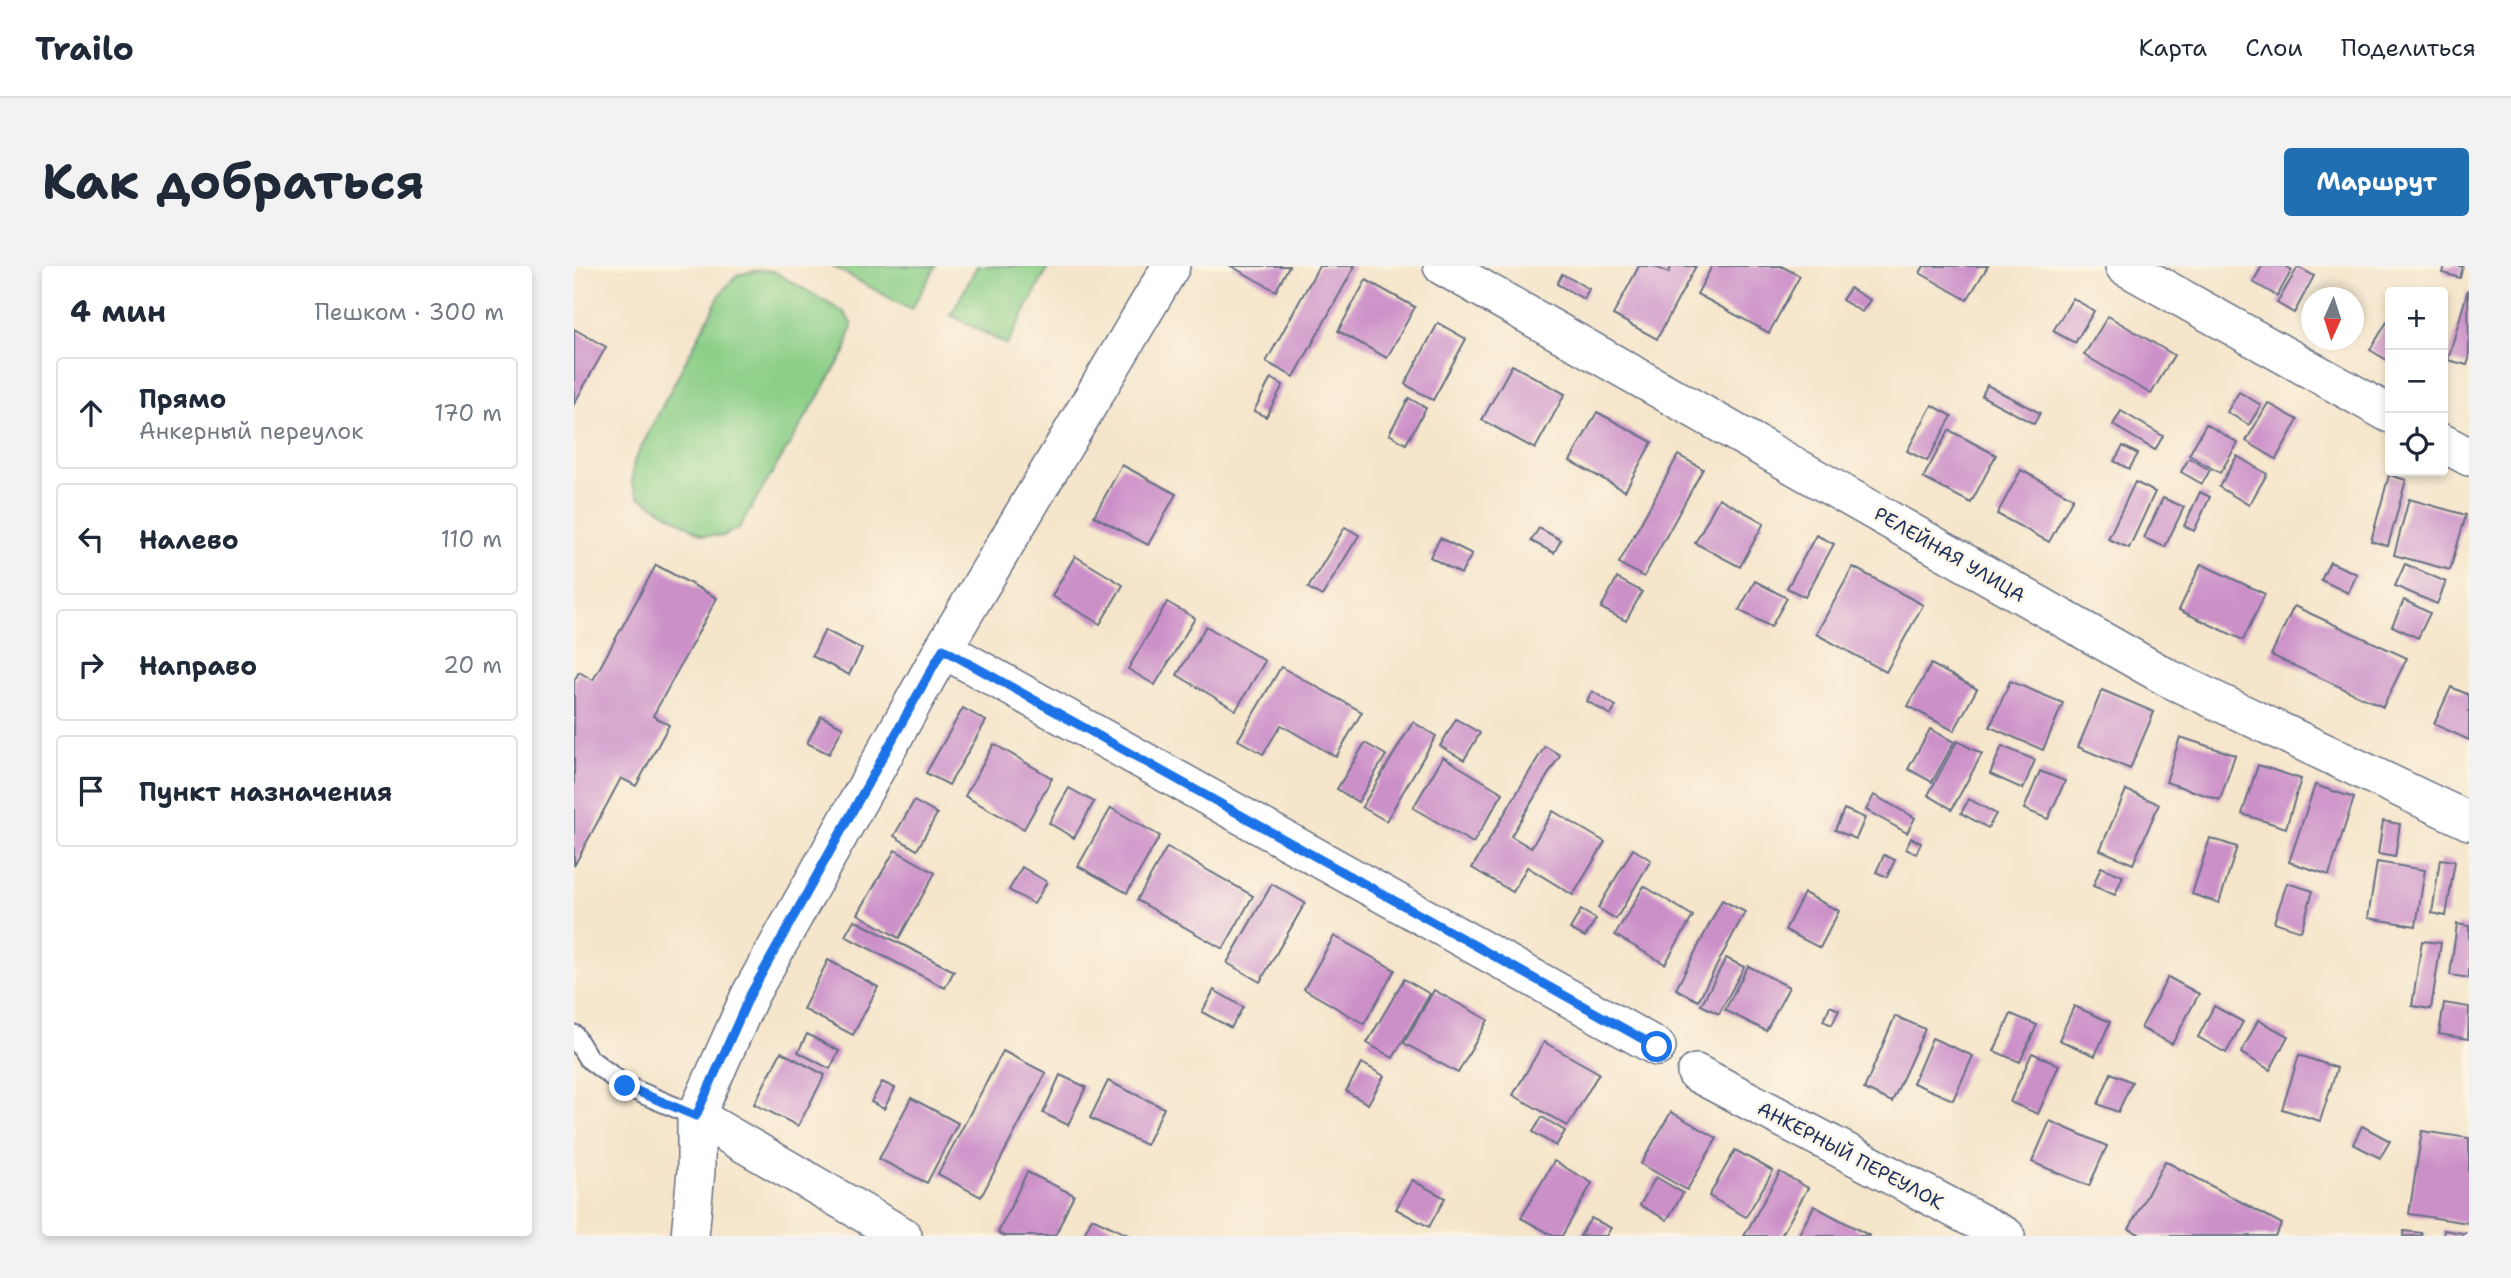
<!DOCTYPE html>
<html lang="ru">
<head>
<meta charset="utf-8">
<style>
  :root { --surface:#fff; --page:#f2f2f3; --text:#1f2937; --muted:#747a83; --line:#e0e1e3; --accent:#1f6fb2 }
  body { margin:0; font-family:"Shantell Sans",sans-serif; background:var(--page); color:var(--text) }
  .controls { position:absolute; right:21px; top:21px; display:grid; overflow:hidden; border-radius:7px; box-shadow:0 4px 10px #0003 }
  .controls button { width:63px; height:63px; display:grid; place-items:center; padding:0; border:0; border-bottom:2px solid var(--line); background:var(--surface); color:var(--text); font:35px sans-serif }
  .compass { position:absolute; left:1727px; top:21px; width:63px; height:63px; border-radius:50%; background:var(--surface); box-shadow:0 4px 10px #0003; rotate:183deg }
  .stop { position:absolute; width:21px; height:21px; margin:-16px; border:5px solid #1a73e8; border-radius:50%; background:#fff }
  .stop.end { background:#1a73e8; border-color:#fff; box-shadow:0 2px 7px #0008 }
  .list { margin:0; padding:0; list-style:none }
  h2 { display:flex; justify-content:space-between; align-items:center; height:91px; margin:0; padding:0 28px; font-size:30px }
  h2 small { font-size:23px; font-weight:400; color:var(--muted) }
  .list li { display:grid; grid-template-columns:46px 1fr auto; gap:21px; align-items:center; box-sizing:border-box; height:112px; margin:0 14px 14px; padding:0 14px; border:2px solid var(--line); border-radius:7px }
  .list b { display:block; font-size:26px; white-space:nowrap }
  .list p { margin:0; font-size:23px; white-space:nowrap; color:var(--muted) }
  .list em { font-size:23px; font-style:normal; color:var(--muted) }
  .icon { flex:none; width:38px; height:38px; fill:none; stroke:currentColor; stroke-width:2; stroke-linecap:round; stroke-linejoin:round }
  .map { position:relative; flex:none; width:1895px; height:970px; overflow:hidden; border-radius:7px }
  header { display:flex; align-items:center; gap:42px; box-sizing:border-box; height:98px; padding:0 35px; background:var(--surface); border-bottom:2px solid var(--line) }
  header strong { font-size:33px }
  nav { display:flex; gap:38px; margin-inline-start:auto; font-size:24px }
  .intro { display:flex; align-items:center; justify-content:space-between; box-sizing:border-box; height:168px; padding:0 42px }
  h1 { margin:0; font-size:49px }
  .button { padding:18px 32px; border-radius:7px; background:var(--accent); color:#fff; font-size:24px; font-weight:700 }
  main { display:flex; gap:42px; padding:0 42px }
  aside { flex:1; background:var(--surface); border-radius:7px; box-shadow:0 4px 10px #0003 }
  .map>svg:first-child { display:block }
</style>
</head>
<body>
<header>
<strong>Trailo</strong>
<nav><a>Карта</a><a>Слои</a><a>Поделиться</a></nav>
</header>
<div class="intro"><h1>Как добраться</h1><a class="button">Маршрут</a></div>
<main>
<aside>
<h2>4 мин<small>Пешком · 300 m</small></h2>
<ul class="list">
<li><svg class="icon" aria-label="ahead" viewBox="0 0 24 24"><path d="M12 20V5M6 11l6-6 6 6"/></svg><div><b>Прямо</b><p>Анкерный переулок</p></div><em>170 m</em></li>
<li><svg class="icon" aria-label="left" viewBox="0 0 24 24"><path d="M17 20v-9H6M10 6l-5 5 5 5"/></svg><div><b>Налево</b></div><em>110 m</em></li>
<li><svg class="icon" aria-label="right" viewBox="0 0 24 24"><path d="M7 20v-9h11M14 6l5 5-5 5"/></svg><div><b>Направо</b></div><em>20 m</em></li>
<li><svg class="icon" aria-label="arrive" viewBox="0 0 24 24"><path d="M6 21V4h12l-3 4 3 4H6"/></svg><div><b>Пункт назначения</b></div></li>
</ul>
</aside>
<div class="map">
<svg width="1895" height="970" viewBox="0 0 1895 970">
  <rect width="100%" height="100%" fill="#fcf5e5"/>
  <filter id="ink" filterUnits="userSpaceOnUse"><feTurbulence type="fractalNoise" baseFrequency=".0143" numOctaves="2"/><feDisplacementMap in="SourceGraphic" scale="14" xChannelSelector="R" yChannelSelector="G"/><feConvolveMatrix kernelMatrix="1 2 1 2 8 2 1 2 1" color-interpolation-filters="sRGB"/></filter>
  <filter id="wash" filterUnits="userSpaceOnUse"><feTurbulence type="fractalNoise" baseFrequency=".00686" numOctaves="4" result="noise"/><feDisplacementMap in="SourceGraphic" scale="28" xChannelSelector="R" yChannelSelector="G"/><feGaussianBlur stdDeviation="1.57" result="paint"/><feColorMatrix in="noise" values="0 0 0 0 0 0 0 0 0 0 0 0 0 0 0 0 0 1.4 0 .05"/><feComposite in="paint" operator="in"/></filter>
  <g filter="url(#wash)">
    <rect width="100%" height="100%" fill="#f5e5ca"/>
    <g fill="#8ccf88" stroke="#547f73" stroke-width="2">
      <polygon points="258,0 362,0 337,44"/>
      <polygon points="403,0 475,0 433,79 377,49"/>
      <polygon points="185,4 199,5 271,47 278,59 271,86 165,262 149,270 129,269 64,230 58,216 60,195 147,27 163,9"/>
    </g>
    <g id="blocks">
      <g fill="#cc90c9">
        <polygon points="657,0 715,0 702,25"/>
        <polygon points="745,0 781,0 720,111 692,96"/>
        <polygon points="1065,0 1080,0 1094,7 1098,0 1122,0 1083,73 1039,49"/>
        <polygon points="1138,0 1207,0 1226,10 1195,67 1123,28"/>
        <polygon points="1350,0 1414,0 1393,34 1346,7"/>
        <polygon points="1688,0 1711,0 1718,4 1703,30 1679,16"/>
        <polygon points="1871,0 1889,0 1886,12 1869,7"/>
        <polygon points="1724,1 1740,10 1720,47 1703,37"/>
        <polygon points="988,8 1015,23 1010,33 983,18"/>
        <polygon points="792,14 841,41 813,92 764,65"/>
        <polygon points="1276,22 1296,34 1288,46 1268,34"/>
        <polygon points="1894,23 1895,93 1893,99 1874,94"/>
        <polygon points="1499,32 1520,45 1501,77 1479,65"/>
        <polygon points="1534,50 1600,89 1577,128 1510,89"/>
        <polygon points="1813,56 1816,58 1816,96 1796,84"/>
        <polygon points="864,57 892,73 859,134 831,118"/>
        <polygon points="0,63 32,81 0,138"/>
        <polygon points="938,99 991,128 961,183 908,154"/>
        <polygon points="697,112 709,119 692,151 680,145"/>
        <polygon points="1413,119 1466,147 1460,158 1408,130"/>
        <polygon points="1665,126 1687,139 1675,159 1653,146"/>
        <polygon points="835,132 852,142 832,178 815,168"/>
        <polygon points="1694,137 1724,154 1702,193 1672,175"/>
        <polygon points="1358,139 1378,150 1353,195 1333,185"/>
        <polygon points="1547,145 1589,170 1581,184 1539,159"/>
        <polygon points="1023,146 1078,176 1051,225 996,195"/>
        <polygon points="1632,158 1664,177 1646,207 1615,189"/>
        <polygon points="1375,164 1422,189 1397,237 1349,212"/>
        <polygon points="1549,180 1564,188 1555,203 1540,195"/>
        <polygon points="1104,189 1129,203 1070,311 1045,297"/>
        <polygon points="1663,190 1693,208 1675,239 1645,221"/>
        <polygon points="1615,192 1636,204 1628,218 1607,206"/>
        <polygon points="548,199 602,228 574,279 520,250"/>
        <polygon points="1447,204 1499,232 1475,276 1423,248"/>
        <polygon points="1815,209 1832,214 1814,280 1797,275"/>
        <polygon points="1561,216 1581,226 1555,282 1534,273"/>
        <polygon points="1626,226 1636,231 1620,265 1610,260"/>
        <polygon points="1145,232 1190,257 1166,301 1121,277"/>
        <polygon points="1589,232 1610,241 1591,281 1570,272"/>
        <polygon points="1835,233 1892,249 1876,304 1820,289"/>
        <polygon points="771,261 785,269 748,330 734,322"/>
        <polygon points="965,262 987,274 980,287 957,275"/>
        <polygon points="1242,269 1260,278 1231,331 1213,322"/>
        <polygon points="866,272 898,288 887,308 856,291"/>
        <polygon points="501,290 549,319 526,358 478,330"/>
        <polygon points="1756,296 1783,308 1774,327 1747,314"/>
        <polygon points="1627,298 1691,328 1669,374 1605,344"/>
        <polygon points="1831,298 1872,316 1863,338 1821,320"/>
        <polygon points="82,299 143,332 79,450 95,459 62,520 47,512 0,600 0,415 5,406 19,414"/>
        <polygon points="1279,301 1349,339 1312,406 1242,368"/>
        <polygon points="1043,312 1068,326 1052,355 1027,342"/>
        <polygon points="1181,315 1213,332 1197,361 1165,344"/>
        <polygon points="1830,334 1856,347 1844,372 1818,360"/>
        <polygon points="593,336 621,352 581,419 554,403"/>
        <polygon points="1720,340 1833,392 1809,441 1697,389"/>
        <polygon points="632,360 691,395 662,444 603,409"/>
        <polygon points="251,364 288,383 275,409 238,390"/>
        <polygon points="1357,398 1403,423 1380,465 1334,440"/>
        <polygon points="707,401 788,446 762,491 707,459 689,488 664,474"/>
        <polygon points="1436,415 1489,437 1469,484 1416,461"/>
        <polygon points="1877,421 1895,429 1895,474 1860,458"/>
        <polygon points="1528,424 1580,446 1556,503 1504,481"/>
        <polygon points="1018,425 1042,440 1037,449 1013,435"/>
        <polygon points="389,442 412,455 375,519 352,507"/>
        <polygon points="247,450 269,461 255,488 233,477"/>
        <polygon points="882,453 906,467 890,494 866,480"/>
        <polygon points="839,456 862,470 812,555 788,541"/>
        <polygon points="1356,463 1380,476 1358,516 1334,503"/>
        <polygon points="1606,471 1661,489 1646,534 1592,516"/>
        <polygon points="1383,475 1408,488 1378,543 1354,529"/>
        <polygon points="791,477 812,489 784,536 763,523"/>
        <polygon points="420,478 478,512 450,563 391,530"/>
        <polygon points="971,480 986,489 937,570 957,582 979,545 1031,576 999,629 953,601 939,626 898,602"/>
        <polygon points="1428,480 1461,494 1449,523 1416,508"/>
        <polygon points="869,491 929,527 899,577 839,542"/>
        <polygon points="1684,499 1727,513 1712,562 1668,548"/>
        <polygon points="1466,505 1491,515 1474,553 1450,543"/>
        <polygon points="1741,519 1780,532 1755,609 1715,596"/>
        <polygon points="495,522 520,536 500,572 475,557"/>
        <polygon points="1552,524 1585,538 1559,598 1526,584"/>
        <polygon points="1300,529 1341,552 1333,567 1292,544"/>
        <polygon points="1395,533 1422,548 1414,562 1387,547"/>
        <polygon points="340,535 363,548 343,584 320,570"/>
        <polygon points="537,542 586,570 553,627 504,600"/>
        <polygon points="1270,543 1291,552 1282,573 1261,564"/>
        <polygon points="1809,555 1826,558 1821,591 1804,588"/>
        <polygon points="1337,572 1347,577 1342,588 1332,583"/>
        <polygon points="1636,572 1663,581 1645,637 1618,628"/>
        <polygon points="593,581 679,630 649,683 563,634"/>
        <polygon points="1059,583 1077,594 1042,653 1024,642"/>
        <polygon points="321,584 361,607 325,672 284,648"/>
        <polygon points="1310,589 1321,594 1313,611 1302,606"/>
        <polygon points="1866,593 1881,595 1872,650 1858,647"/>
        <polygon points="1803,596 1851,604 1842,660 1794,652"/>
        <polygon points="448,601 473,616 460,638 435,624"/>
        <polygon points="1527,601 1549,610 1541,629 1519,620"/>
        <polygon points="1713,617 1739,625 1727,665 1700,656"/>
        <polygon points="698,618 731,637 686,716 653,697"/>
        <polygon points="1070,620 1119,650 1091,698 1041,669"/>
        <polygon points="1230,627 1265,645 1246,682 1211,664"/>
        <polygon points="1148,634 1171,646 1124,735 1102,723"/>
        <polygon points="1007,644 1022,653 1011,671 996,663"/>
        <polygon points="280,654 380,705 371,722 271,670"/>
        <polygon points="1883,658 1895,660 1895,712 1876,709"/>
        <polygon points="760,670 821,704 790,758 730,723"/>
        <polygon points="1848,675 1867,677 1857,743 1838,740"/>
        <polygon points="1152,692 1170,701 1145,748 1127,739"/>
        <polygon points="254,694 304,721 279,769 229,743"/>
        <polygon points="1174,700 1215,721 1192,765 1151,744"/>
        <polygon points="1594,711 1625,728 1598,778 1567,762"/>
        <polygon points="830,713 856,728 819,792 793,777"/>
        <polygon points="640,724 669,741 657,762 628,746"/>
        <polygon points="860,724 914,754 884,807 830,777"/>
        <polygon points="1870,737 1895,741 1894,773 1865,768"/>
        <polygon points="1256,740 1265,744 1258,759 1249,755"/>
        <polygon points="1500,740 1536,756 1521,790 1485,774"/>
        <polygon points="1640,740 1669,756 1652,787 1624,771"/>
        <polygon points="1437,748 1463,759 1446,796 1420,785"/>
        <polygon points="1321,750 1351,763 1318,836 1290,823"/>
        <polygon points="1684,754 1714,770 1696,804 1667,787"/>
        <polygon points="233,768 265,785 256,803 224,786"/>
        <polygon points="1358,772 1399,790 1379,834 1339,817"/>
        <polygon points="970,776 1025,807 994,860 939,829"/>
        <polygon points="429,785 472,807 407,931 364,908"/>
        <polygon points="207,786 251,809 224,860 180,838"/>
        <polygon points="1458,787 1485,799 1464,848 1436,836"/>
        <polygon points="1725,789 1763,802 1746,855 1708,843"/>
        <polygon points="788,797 810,810 794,838 772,825"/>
        <polygon points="1537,807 1558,816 1544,846 1524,838"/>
        <polygon points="486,809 512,821 494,859 469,847"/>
        <polygon points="534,815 590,842 572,879 516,852"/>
        <polygon points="308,816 321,822 310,843 297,836"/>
        <polygon points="337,832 384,857 353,917 305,893"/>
        <polygon points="1097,846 1143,872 1113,924 1067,898"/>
        <polygon points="968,851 991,865 982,880 959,866"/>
        <polygon points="1476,855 1533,880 1515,920 1458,896"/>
        <polygon points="1788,860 1816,875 1806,892 1779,878"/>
        <polygon points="1848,865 1895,872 1895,957 1835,948"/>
        <polygon points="1161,884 1199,905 1172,951 1135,930"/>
        <polygon points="980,895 1018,917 988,970 980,970 947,952"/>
        <polygon points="1591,895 1708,958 1701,970 1569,970 1555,963"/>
        <polygon points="453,906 500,929 481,970 430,970 424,967"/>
        <polygon points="1206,906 1234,922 1207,970 1170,970"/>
        <polygon points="1082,911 1109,927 1093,954 1066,939"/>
        <polygon points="838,914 871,932 855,961 822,943"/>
        <polygon points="1240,940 1296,970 1224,970"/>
        <polygon points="518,952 556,970 509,970"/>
        <polygon points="1017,952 1037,962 1032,970 1006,970"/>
        <polygon points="1870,964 1895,968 1895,970 1869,970"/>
        <polygon points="1830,965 1848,967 1847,970 1829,970"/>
      </g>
    </g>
  </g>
  <g filter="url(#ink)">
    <use href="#blocks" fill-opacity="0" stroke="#676f84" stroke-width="2"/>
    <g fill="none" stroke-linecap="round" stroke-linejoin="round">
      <defs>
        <polyline id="lane" points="0,769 14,792 51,820 122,850"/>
        <g id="street">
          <polyline points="868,0 1594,412 1895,555"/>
          <polyline points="1550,0 1816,148"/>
          <polyline points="1869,177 1895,191"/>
          <polyline points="369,383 1083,781"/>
          <polyline points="1122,807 1432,970"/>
          <polyline points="122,850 329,970"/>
          <polyline points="116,970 122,905 122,850 176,729 369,383 597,0"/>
        </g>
      </defs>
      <use href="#lane" stroke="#676f84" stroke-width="23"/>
      <use href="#street" stroke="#676f84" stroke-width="40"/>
      <use href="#lane" stroke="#fff" stroke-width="19"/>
      <use href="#street" stroke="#fff" stroke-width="37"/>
    </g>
  </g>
  <g fill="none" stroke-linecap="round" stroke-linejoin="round" filter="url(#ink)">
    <polyline stroke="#1a73e8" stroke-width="9" points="51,820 122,850 176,729 369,383 1083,781"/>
  </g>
  <g text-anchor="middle" stroke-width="5" stroke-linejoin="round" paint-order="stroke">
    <g font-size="19" fill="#1b2f5e" stroke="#fcf5e5">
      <text transform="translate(1376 288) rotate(30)" y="7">РЕЛЕЙНАЯ УЛИЦА</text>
      <text transform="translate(1277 889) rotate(28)" y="7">АНКЕРНЫЙ ПЕРЕУЛОК</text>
    </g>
  </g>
</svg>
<div class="controls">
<button>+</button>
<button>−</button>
<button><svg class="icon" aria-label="locate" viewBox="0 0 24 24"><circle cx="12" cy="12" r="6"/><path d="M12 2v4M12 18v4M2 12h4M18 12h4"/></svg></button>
</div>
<svg class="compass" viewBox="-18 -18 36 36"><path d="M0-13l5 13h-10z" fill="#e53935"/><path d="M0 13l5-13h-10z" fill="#747a83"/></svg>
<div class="stop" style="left:1083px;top:781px"></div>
<div class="stop end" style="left:51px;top:820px"></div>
</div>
</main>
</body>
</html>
